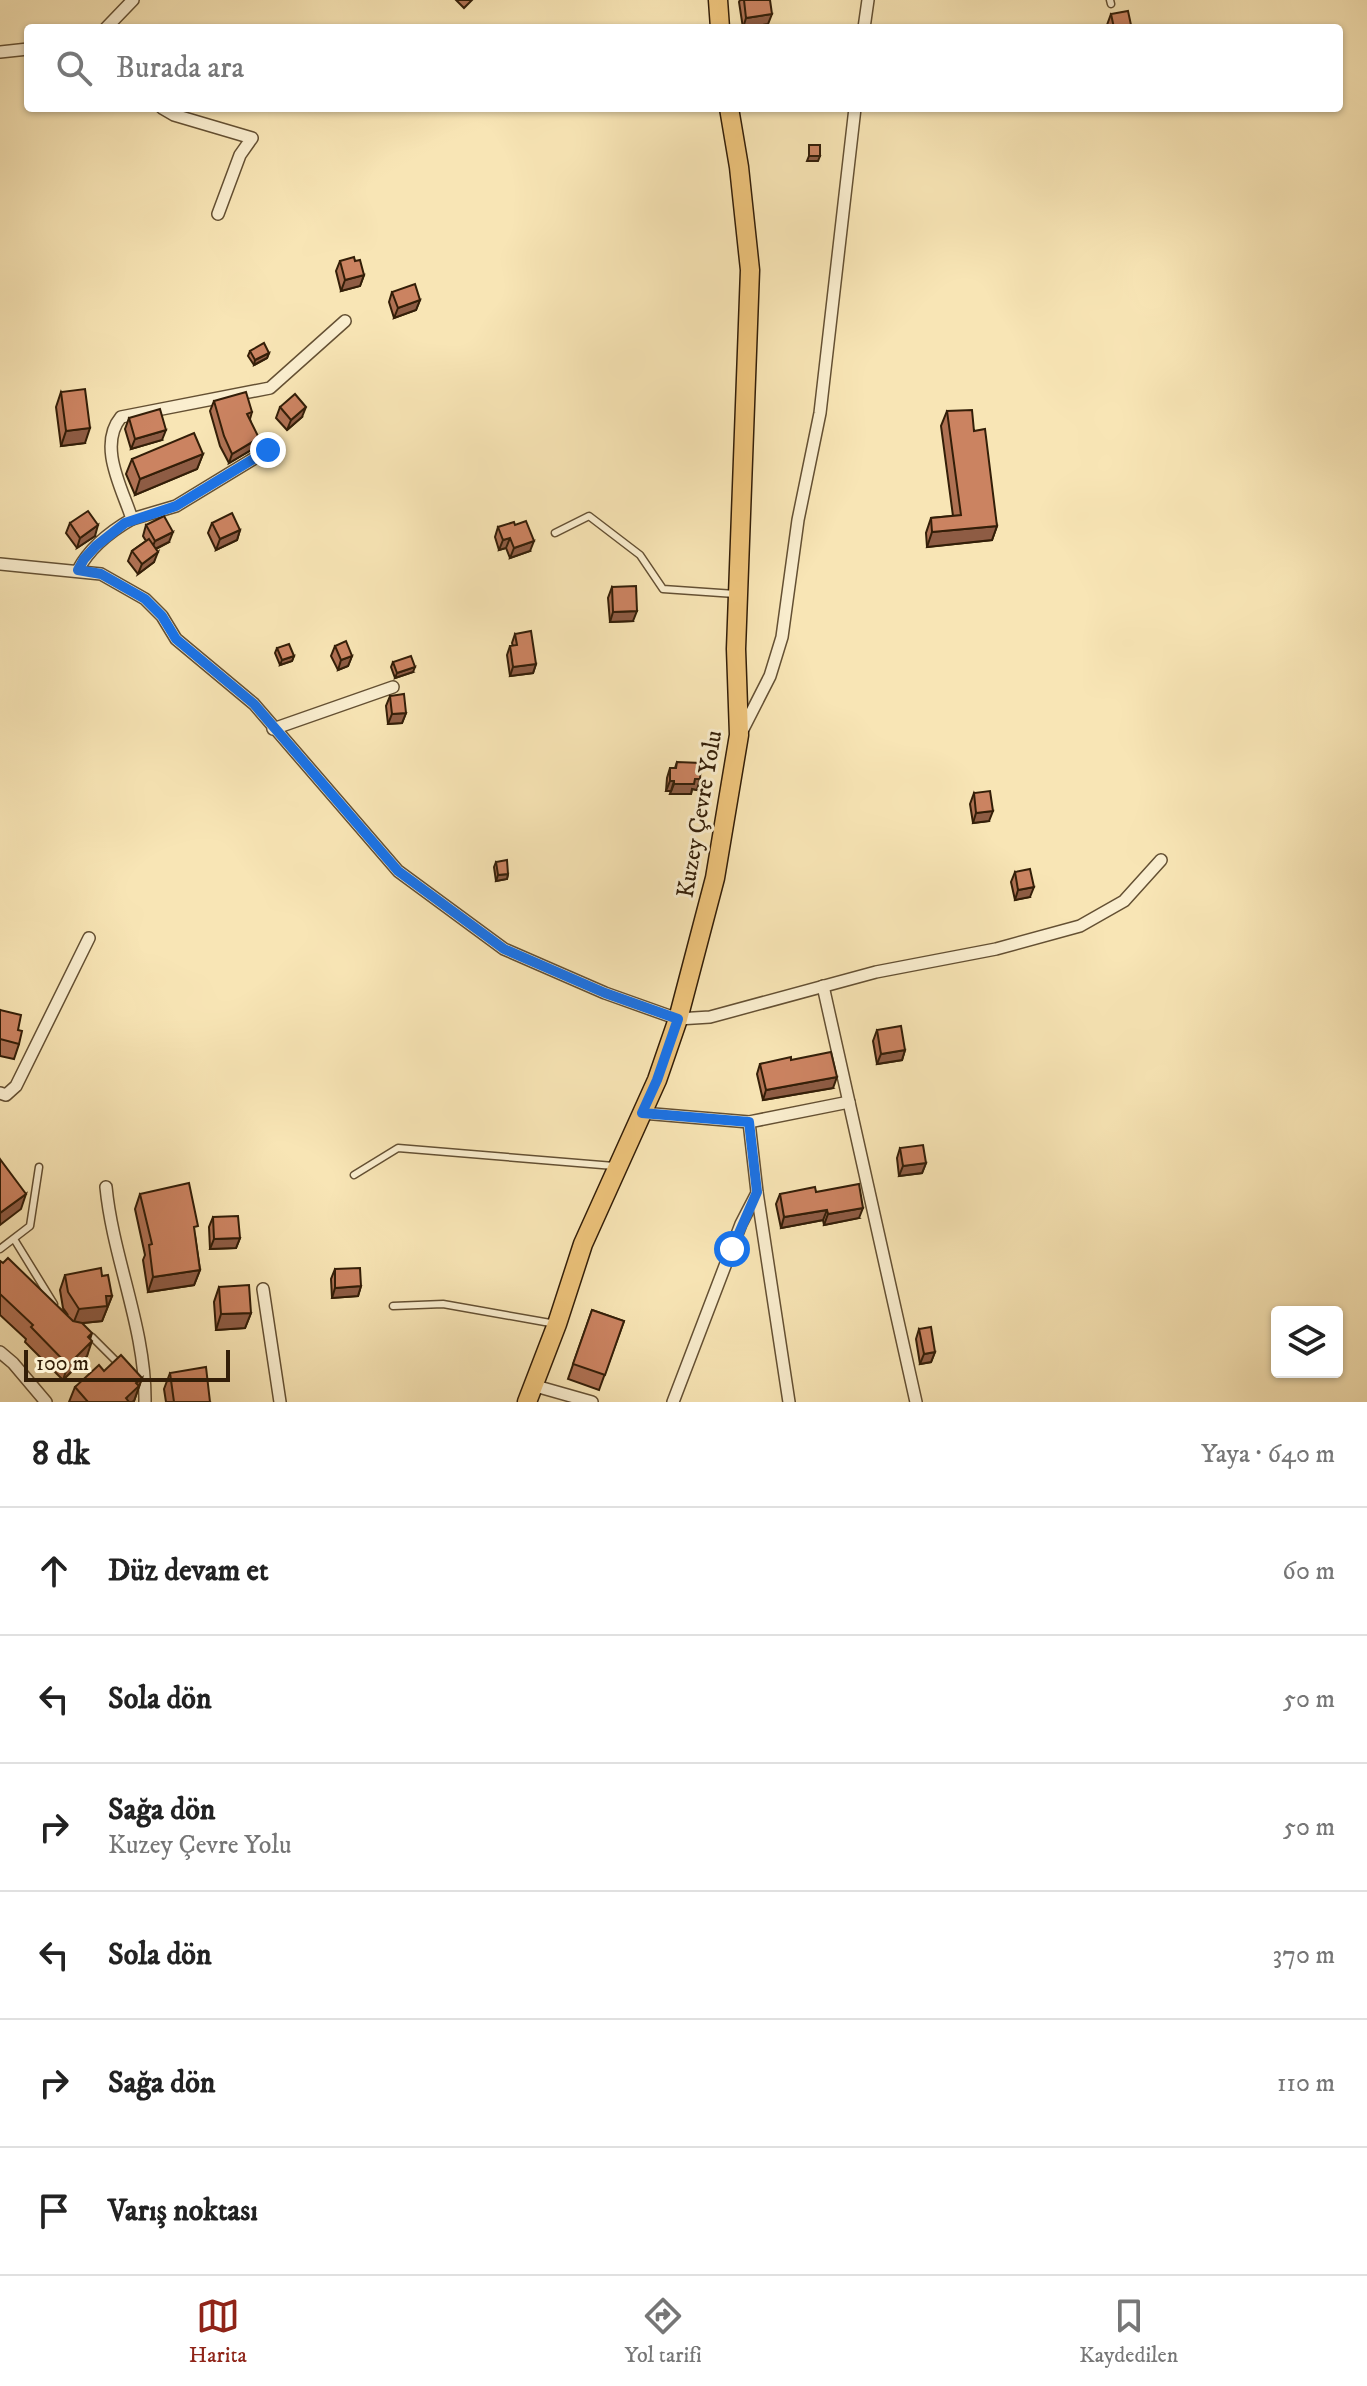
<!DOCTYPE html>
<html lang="tr">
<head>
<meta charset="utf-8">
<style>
  :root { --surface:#fff; --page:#f2f2f2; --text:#222; --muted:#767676; --line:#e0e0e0; --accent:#8f2418 }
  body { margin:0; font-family:"IM FELL DW Pica",serif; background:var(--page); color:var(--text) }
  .controls { position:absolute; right:24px; bottom:24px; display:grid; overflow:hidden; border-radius:8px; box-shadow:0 2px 6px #0004 }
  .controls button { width:72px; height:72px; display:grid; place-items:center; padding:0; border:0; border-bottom:2px solid var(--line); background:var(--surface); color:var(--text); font:40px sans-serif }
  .scale { position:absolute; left:24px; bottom:20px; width:206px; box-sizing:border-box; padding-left:8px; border:4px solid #331e08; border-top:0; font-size:22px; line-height:28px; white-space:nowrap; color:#331e08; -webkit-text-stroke:6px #faeecf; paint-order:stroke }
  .stop { position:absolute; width:24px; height:24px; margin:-18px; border:6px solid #1a73e8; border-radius:50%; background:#fff }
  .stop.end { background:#1a73e8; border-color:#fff; box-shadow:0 2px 8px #0008 }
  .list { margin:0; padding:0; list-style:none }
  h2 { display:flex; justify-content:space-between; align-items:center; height:104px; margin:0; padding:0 32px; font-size:34px }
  h2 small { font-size:26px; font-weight:400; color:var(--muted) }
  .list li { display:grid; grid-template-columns:52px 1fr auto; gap:24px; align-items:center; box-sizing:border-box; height:128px; padding:0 32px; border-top:2px solid var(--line) }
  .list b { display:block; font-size:30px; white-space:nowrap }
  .list p { margin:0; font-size:26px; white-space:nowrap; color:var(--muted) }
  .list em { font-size:26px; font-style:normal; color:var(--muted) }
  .icon { flex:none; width:44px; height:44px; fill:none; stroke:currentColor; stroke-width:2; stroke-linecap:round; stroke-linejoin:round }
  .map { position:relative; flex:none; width:1367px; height:1402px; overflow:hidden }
  .search { position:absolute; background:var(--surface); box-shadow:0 2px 6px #0004; left:24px; right:24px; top:24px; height:88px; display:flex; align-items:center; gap:20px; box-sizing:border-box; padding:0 28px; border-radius:8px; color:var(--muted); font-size:30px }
  .sheet { height:872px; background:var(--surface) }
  nav { display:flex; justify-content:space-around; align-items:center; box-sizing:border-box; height:112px; border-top:2px solid var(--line); background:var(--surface); font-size:22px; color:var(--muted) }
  nav a { display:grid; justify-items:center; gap:4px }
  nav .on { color:var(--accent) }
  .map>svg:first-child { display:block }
</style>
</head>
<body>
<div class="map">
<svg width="1367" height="1402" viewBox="0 0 1367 1402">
  <rect width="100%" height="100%" fill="#f8e5b5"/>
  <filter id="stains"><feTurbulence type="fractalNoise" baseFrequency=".0025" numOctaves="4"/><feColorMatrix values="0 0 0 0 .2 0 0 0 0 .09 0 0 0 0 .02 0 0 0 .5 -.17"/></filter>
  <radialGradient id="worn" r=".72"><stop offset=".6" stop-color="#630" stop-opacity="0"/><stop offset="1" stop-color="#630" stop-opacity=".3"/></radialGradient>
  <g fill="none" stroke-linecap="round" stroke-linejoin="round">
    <defs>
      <g id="service">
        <polyline points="1110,0 1111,4"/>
        <polyline points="555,533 589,516 640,555 663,589 735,594"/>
        <polyline points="354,1175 398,1148 614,1166"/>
        <polyline points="14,1239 54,1304"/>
        <polyline points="0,1249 30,1226 39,1167"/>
        <polyline points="393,1306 443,1304 556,1324"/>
        <polyline points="86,1335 92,1337 119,1364"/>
      </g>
      <g id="minor">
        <polyline points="106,28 133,0"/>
        <polyline points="864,28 868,0"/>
        <polyline points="0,52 28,49"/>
        <polyline points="162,108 174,115 252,138 240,155 218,214"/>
        <polyline points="132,519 176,506 268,450"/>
        <polyline points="0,564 101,574 145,599 162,616 176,639 254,704 398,871 504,949 605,993 678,1019 710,1017 876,972 996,949 1080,926 1124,901 1161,860"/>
        <path d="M78,570C89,549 111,531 132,519C123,490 97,446 121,417L270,388L345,321"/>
        <polyline points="273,729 393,687"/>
        <polyline points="741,733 770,676 782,637 798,520 820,413 855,108"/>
        <polyline points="823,986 916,1402"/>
        <polyline points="0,1093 6,1095 16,1086 89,938"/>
        <polyline points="642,1113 749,1122 849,1102"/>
        <polyline points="749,1122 757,1192 789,1402"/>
        <path d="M106,1187C113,1259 146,1329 145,1402"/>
        <polyline points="263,1289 280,1402"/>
        <polyline points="0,1352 13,1363 46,1402"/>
        <polyline points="532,1385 592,1402"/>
        <polyline points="673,1402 741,1224 757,1193"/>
      </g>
      <g id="primary">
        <polyline points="718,0 720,28"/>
        <polyline points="527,1402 557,1324 583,1244 657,1080 678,1019 715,878 739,735 736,649 750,270 739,167 729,108"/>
      </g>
    </defs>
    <use href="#service" stroke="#645033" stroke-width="9"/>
    <use href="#minor" stroke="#645033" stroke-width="14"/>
    <use href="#primary" stroke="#331e08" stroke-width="21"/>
    <use href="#service" stroke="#faeecf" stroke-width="6"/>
    <use href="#minor" stroke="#faeecf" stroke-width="11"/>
    <use href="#primary" stroke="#ecc27a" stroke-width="18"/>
  </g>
  <g fill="#af7153" stroke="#331e08" stroke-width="2">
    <polygon points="456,0 472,0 464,8"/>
    <polygon points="740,0 770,0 768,24 743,28 739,2"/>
    <polygon points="1111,14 1131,25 1130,28 1108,28 1107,25"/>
    <polygon points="340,261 355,261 364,275 360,286 341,291 336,271"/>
    <polygon points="392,292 420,300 416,310 394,318 389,302"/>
    <polygon points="250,351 269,353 267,358 254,365 248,356"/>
    <polygon points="61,392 85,443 61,446 56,407"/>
    <polygon points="214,401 252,412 250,419 256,447 229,463 220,446 210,411"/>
    <polygon points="280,407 302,417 287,430 276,418"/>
    <polygon points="947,411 974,431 997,526 992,540 927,547 926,533 931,518 953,516 941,426"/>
    <polygon points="129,418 162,440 131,449 125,429"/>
    <polygon points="203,454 197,469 135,495 126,474 132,459"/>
    <polygon points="70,523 95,536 77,548 66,533"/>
    <polygon points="212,523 240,530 237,540 216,550 208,533"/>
    <polygon points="146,525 169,542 156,549 154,562 138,574 128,561 132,551 146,541 143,536"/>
    <polygon points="498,527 530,551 510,558 506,548 499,550 495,537"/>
    <polygon points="612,587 633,621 610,622 608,598"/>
    <polygon points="515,634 536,664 533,673 510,676 507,655 510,646 513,646 512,643"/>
    <polygon points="335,646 352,656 348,666 338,670 331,656"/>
    <polygon points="277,648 294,656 292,661 280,665 275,653"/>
    <polygon points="393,662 413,672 395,678 391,667"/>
    <polygon points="390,696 406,713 402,723 388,724 386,706"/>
    <polygon points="677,762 700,779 697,790 692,789 691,794 670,794 671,791 666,791 667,778 670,768 675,768"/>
    <polygon points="974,793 989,821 973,823 970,804"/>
    <polygon points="496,862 508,874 507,879 496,881 494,867"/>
    <polygon points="1015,872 1030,897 1015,900 1011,882"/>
    <polygon points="0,1010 18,1030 19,1044 14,1059 0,1056"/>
    <polygon points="877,1030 905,1050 902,1060 877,1064 873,1041"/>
    <polygon points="791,1060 833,1088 763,1100 757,1074 760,1064"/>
    <polygon points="900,1148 926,1163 922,1173 899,1176 897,1158"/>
    <polygon points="816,1192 859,1218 824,1225 823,1220 781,1228 776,1204 780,1194"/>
    <polygon points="140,1194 195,1236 200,1270 194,1285 148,1292 143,1260 145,1255 135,1209"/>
    <polygon points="213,1217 240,1238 236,1248 210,1249 209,1227"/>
    <polygon points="0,1261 68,1315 63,1308 60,1290 65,1275 102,1276 112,1296 102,1321 82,1323 90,1339 87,1356 63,1380 25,1342 26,1339 0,1315"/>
    <polygon points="335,1269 361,1286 358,1296 332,1298 331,1279"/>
    <polygon points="219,1287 251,1313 245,1328 216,1330 214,1302"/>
    <polygon points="592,1310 624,1321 599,1390 568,1379"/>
    <polygon points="919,1329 935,1352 931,1362 920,1364 916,1339"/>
    <polygon points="104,1371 142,1378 134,1401 132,1402 69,1402 75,1387"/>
    <polygon points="170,1373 210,1402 166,1402 164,1389"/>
  </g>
  <g fill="#8e5c44" stroke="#331e08" stroke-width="2">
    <polygon points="772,14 768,24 743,28 746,18"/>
    <polygon points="809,156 820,156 818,161 807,161"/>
    <polygon points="364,275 360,286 341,291 345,280"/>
    <polygon points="420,300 416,310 394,318 398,308"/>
    <polygon points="269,353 267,358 254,365 255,360"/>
    <polygon points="306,407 302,417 287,430 291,420"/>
    <polygon points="90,428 85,443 61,446 66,431"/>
    <polygon points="166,430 162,440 131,449 135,439"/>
    <polygon points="259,438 256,447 229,463 232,454"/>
    <polygon points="203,454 197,469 135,495 140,479"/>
    <polygon points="98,525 95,536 77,548 80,538"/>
    <polygon points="997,526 992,540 927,547 932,532"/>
    <polygon points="240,530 237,540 216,550 220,539"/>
    <polygon points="173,532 169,542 151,551 155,541"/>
    <polygon points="510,538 506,548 499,550 503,540"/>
    <polygon points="534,541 530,551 510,558 514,548"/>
    <polygon points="158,552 154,562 138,574 142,564"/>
    <polygon points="637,611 633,621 610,622 613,612"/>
    <polygon points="294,656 292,661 280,665 282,660"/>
    <polygon points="352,656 348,666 338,670 341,660"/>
    <polygon points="536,664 533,673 510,676 513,667"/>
    <polygon points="415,667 413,672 395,678 397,673"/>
    <polygon points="406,713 402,723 388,724 392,714"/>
    <polygon points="695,779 700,779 697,790 692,789 691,794 670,794 674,784"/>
    <polygon points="670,781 674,781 671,791 666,791"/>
    <polygon points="993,811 989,821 973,823 976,813"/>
    <polygon points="508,874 507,879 496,881 498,875"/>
    <polygon points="1034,887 1030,897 1015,900 1018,890"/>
    <polygon points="905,1050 902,1060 877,1064 881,1054"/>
    <polygon points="837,1077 833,1088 763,1100 766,1090"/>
    <polygon points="926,1163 922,1173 899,1176 903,1166"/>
    <polygon points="26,1194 21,1209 0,1225 0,1213"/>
    <polygon points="863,1208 859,1218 824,1225 828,1214"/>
    <polygon points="827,1210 823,1220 781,1228 784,1217"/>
    <polygon points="240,1238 236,1248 210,1249 214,1239"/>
    <polygon points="200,1270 194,1285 148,1292 153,1277"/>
    <polygon points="361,1286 358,1296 332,1298 335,1288"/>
    <polygon points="106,1296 112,1296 102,1321 73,1324 79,1309"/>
    <polygon points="251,1313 245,1328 216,1330 221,1314"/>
    <polygon points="92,1333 88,1346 92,1341 87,1356 63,1380 68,1365"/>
    <polygon points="935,1352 931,1362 920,1364 924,1354"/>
    <polygon points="142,1378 134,1401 132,1402 124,1402 136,1383"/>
  </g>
  <g fill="#cb8361" stroke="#331e08" stroke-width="2">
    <polygon points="744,0 770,0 772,14 746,18"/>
    <polygon points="1128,11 1131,25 1114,28 1111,14"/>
    <rect x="809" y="145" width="11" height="11"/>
    <polygon points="354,257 355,261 360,260 364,275 345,280 340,261"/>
    <polygon points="415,284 420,300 398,308 392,292"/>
    <polygon points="264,343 269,353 255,360 250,351"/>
    <polygon points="85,389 90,428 66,431 61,392"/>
    <polygon points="246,392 252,412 247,414 259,438 232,454 224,436 214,401"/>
    <polygon points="295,394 306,407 291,420 280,407"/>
    <polygon points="160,409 166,430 135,439 129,418"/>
    <polygon points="972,410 974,431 985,429 997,526 932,532 931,518 961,515 947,411"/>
    <polygon points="194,433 203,454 140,479 132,459"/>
    <polygon points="88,511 98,525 80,538 70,523"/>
    <polygon points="232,513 240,530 220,539 212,523"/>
    <polygon points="164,516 173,532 155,541 146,525"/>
    <polygon points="526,521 534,541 514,548 510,538 503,540 498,527 514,522 515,525"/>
    <polygon points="149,539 158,552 142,564 132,551"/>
    <polygon points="636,586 637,611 613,612 612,587"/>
    <polygon points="531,631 536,664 513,667 510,646 517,645 515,634"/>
    <polygon points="346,641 352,656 341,660 335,646"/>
    <polygon points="289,644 294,656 282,660 277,648"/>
    <polygon points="411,656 415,667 397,673 393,662"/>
    <polygon points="404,694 406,713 392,714 390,696"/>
    <polygon points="677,762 701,763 700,779 695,779 694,784 674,784 674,781 670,781 670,768 676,768"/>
    <polygon points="990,791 993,811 976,813 974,793"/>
    <polygon points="507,860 508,874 498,875 496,862"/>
    <polygon points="1030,869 1034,887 1018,890 1015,872"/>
    <polygon points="0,1010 21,1015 18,1030 22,1031 19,1044 0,1039"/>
    <polygon points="901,1026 905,1050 881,1054 877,1030"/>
    <polygon points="831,1052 837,1077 766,1090 760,1064 791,1057 791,1060"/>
    <polygon points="923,1145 926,1163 903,1166 900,1148"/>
    <polygon points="0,1159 26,1194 0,1213"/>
    <polygon points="189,1183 198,1226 194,1227 200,1270 153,1277 149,1245 152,1244 140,1194"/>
    <polygon points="859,1184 863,1208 828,1214 827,1210 784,1217 780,1194 815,1187 816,1192"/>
    <polygon points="238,1216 240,1238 214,1239 213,1217"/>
    <polygon points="8,1258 73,1321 82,1323 92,1333 88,1337 92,1341 68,1365 31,1327 33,1325 0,1294 0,1261 3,1263"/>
    <polygon points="101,1268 102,1276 108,1275 112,1296 106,1296 107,1306 79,1309 68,1292 65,1275"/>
    <polygon points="360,1268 361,1286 335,1288 335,1269"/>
    <polygon points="249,1285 251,1313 221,1314 219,1287"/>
    <polygon points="592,1310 624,1321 605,1375 573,1364"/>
    <polygon points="931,1327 935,1352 924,1354 919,1329"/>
    <polygon points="121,1355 142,1378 136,1383 139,1386 126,1398 129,1402 88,1402 75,1387 99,1365 104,1371"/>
    <polygon points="206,1367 210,1402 174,1402 170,1373"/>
  </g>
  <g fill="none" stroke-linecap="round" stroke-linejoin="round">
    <polyline stroke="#1a73e8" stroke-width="10" points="268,450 176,506 125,523 96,546 84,559 78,570 101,574 145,599 162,616 176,639 254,704 398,871 504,949 605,993 678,1019 657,1080 642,1113 749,1122 757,1192 732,1249"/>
  </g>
  <g text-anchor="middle" stroke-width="6" stroke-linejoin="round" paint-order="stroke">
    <g font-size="24" fill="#331e08" stroke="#faeecf">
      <text transform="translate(699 814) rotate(-80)" y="8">Kuzey Çevre Yolu</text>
    </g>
  </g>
  <rect width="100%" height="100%" filter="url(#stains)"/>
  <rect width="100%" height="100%" fill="url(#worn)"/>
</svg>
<div class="controls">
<button><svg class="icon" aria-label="layers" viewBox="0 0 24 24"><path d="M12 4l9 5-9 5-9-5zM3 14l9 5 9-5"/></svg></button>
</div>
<div class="scale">100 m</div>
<div class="stop" style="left:732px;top:1249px"></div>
<div class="stop end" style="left:268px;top:450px"></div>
<div class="search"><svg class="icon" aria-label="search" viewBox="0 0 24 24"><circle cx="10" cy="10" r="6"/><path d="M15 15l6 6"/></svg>Burada ara</div>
</div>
<section class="sheet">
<h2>8 dk<small>Yaya · 640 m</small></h2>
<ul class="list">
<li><svg class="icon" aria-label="ahead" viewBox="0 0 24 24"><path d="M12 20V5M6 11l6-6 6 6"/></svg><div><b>Düz devam et</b></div><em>60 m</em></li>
<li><svg class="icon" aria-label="left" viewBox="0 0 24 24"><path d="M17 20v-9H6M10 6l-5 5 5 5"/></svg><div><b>Sola dön</b></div><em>50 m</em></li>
<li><svg class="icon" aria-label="right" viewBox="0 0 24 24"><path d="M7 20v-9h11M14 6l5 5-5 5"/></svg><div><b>Sağa dön</b><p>Kuzey Çevre Yolu</p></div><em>50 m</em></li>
<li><svg class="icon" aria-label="left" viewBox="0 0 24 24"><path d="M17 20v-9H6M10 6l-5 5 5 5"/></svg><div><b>Sola dön</b></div><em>370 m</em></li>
<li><svg class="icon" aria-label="right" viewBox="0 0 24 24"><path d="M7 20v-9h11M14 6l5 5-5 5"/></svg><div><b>Sağa dön</b></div><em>110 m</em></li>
<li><svg class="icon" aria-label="arrive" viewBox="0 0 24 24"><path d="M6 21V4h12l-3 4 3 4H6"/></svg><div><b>Varış noktası</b></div></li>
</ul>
</section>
<nav>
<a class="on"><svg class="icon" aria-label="map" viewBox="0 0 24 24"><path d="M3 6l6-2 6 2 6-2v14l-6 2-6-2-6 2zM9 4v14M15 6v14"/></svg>Harita</a>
<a><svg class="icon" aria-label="directions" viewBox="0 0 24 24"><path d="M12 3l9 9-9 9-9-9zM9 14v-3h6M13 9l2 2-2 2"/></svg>Yol tarifi</a>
<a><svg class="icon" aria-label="saved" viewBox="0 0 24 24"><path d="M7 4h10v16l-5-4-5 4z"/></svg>Kaydedilen</a>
</nav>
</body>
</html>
